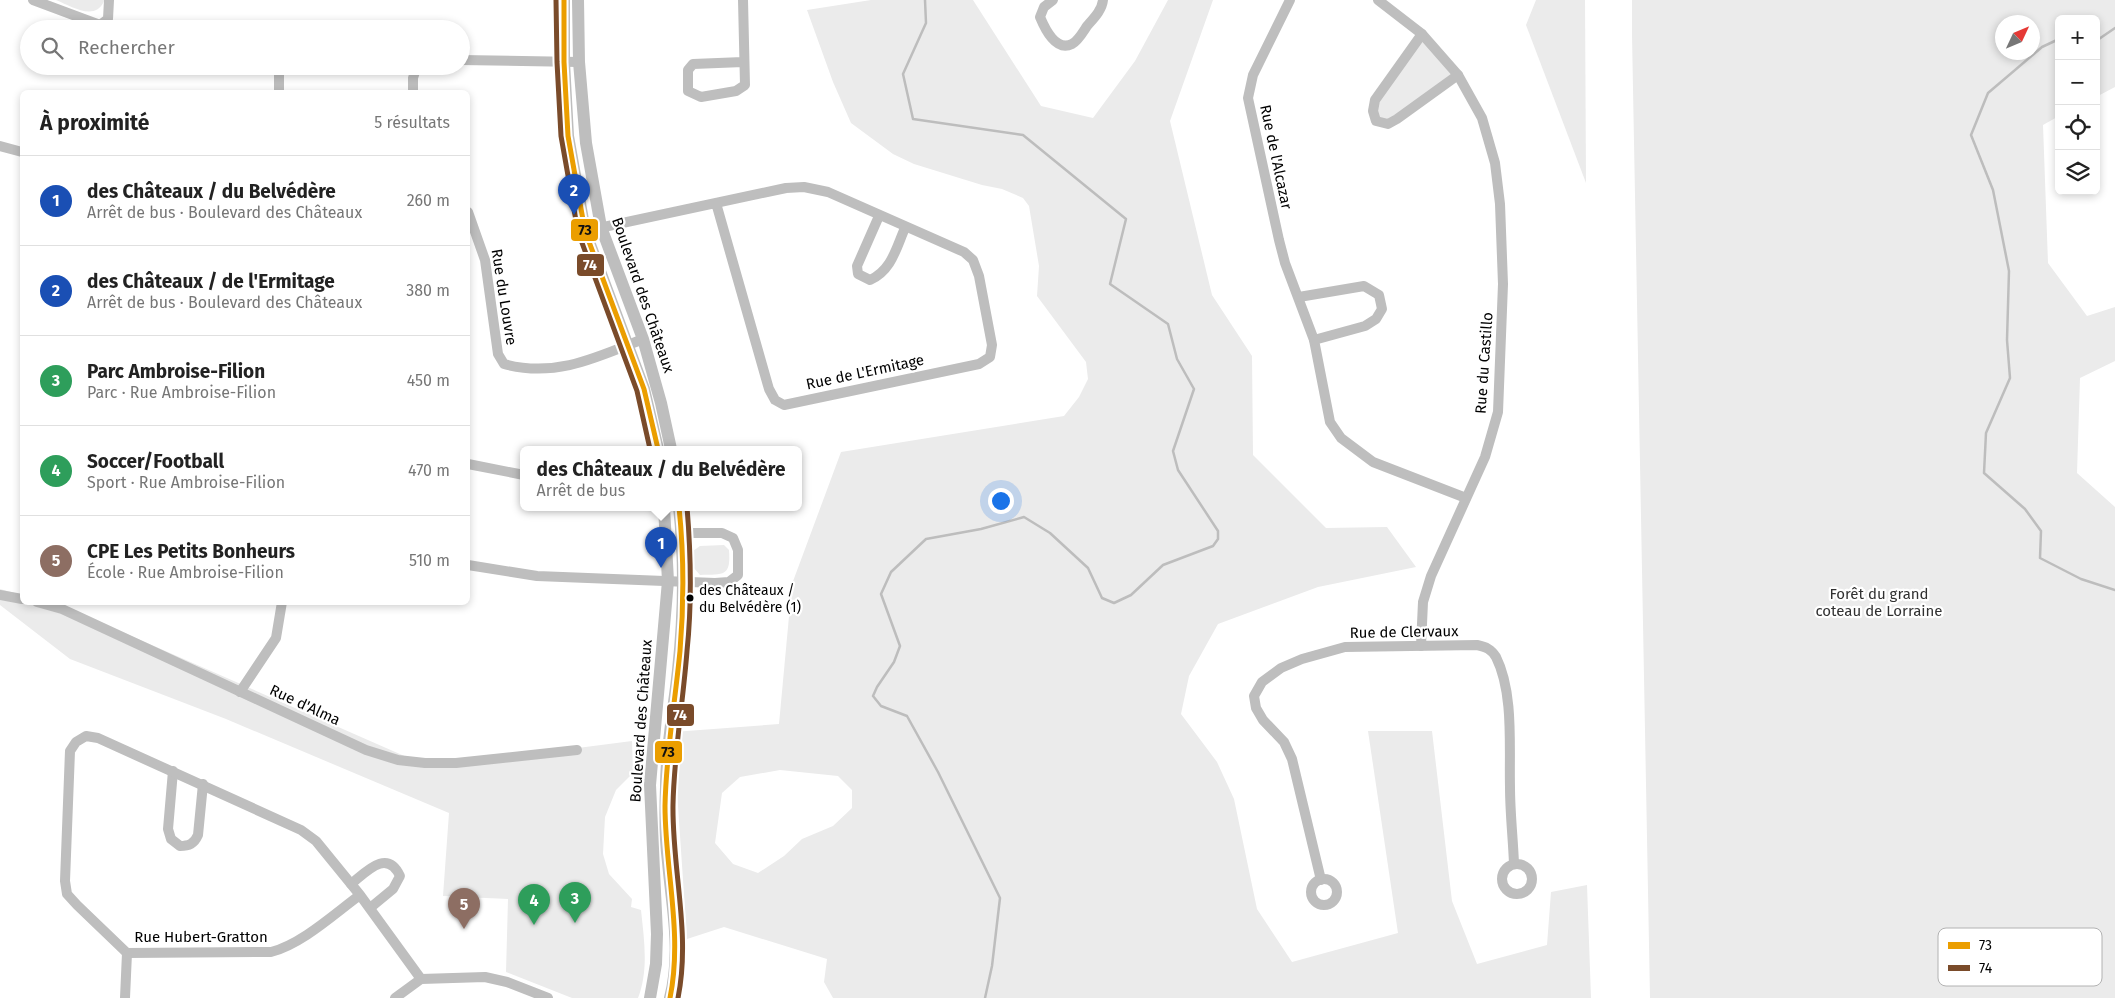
<!DOCTYPE html>
<html lang="fr">
<head>
<meta charset="utf-8">
<style>
  :root { --surface:#fff; --page:#f6f6f6; --text:#222; --muted:#767676; --line:#e0e0e0; --accent:#111827 }
  body { margin:0; font-family:"Fira Sans",sans-serif; background:var(--page); color:var(--text) }
  .controls { position:absolute; right:15px; top:15px; display:grid; overflow:hidden; border-radius:8px; box-shadow:0 2px 8px #0003 }
  .controls button { width:45px; height:45px; display:grid; place-items:center; padding:0; border:0; border-bottom:1px solid var(--line); background:var(--surface); color:var(--text); font:25px sans-serif }
  .compass { position:absolute; left:1995px; top:15px; width:45px; height:45px; border-radius:50%; background:var(--surface); box-shadow:0 2px 8px #0003; rotate:46deg }
  .you { position:absolute; left:1000px; top:500px; width:18px; height:18px; margin:-12px; border:4px solid #fff; border-radius:50%; background:#1a73e8; box-shadow:0 0 0 8px #1a73e833 }
  .badge { display:grid; place-items:center; width:32px; height:32px; border-radius:50%; background:var(--accent); color:#fff; font-size:16px; font-weight:700 }
  .pin { position:absolute; translate:-50% -41px; filter:drop-shadow(0 1px 2px #0008) }
  .pin::after { content:''; position:absolute; top:26px; width:18px; height:15px; background:inherit; clip-path:polygon(0 0,100% 0,50% 100%) }
  .popup { position:absolute; left:520px; top:446px; width:282px; height:65px; box-sizing:border-box; display:grid; place-content:center; border-radius:8px; background:var(--surface); filter:drop-shadow(0 1px 4px #0005); font-size:16px; white-space:nowrap; color:var(--muted) }
  .popup b { font-size:19px; color:var(--text) }
  .popup::after { content:''; position:absolute; left:50%; top:100%; margin-left:-10px; border:10px solid transparent; border-top-color:var(--surface) }
  .list { margin:0; padding:0; list-style:none }
  h2 { display:flex; justify-content:space-between; align-items:center; height:65px; margin:0; padding:0 20px; font-size:21px }
  h2 small { font-size:16px; font-weight:400; color:var(--muted) }
  .list li { display:grid; grid-template-columns:32px 1fr auto; gap:15px; align-items:center; box-sizing:border-box; height:90px; padding:0 20px; border-top:1px solid var(--line) }
  .list b { display:block; font-size:19px; white-space:nowrap }
  .list p { margin:0; font-size:16px; white-space:nowrap; color:var(--muted) }
  .list em { font-size:16px; font-style:normal; color:var(--muted) }
  .icon { flex:none; width:28px; height:28px; fill:none; stroke:currentColor; stroke-width:2; stroke-linecap:round; stroke-linejoin:round }
  .map { position:relative; flex:none; width:2115px; height:998px; overflow:hidden }
  .search { position:absolute; background:var(--surface); box-shadow:0 2px 8px #0003; left:20px; top:20px; width:450px; height:55px; display:flex; align-items:center; gap:12px; box-sizing:border-box; padding:0 18px; border-radius:28px; color:var(--muted); font-size:19px }
  .panel { position:absolute; background:var(--surface); box-shadow:0 2px 8px #0003; left:20px; top:90px; width:450px; height:515px; border-radius:8px }
  .map>svg:first-child { display:block }
</style>
</head>
<body>
<div class="map">
<svg width="2115" height="998" viewBox="0 0 2115 998">
  <rect width="100%" height="100%" fill="#fff"/>
  <g fill="#ebebeb" fill-rule="evenodd">
    <path d="M56,0H104V1C95,22 71,6 56,0Z"/>
    <path d="M871,0H973L1041,106L1093,118L1135,61L1168,0H1213L1170,121L1212,295L1252,356L1253,455L1326,528L1387,527L1416,567L1318,587L1218,624L1189,676L1181,714L1217,762L1234,799L1257,909L1292,962L1398,933L1368,731H1432L1452,901L1477,964L1547,945L1551,892L1587,885L1591,998H833L824,982L827,959L724,927L687,939L673,732L779,724L792,584L841,452L1064,416L1079,397L1088,379L1086,362L1037,296L1039,266L1029,206L1023,198L1002,189L982,185L914,164L893,154L851,123L833,82L807,10ZM780,770L838,776L852,790V808L833,826L802,839L784,856L758,873L733,864L715,843L722,793L740,777Z"/>
    <polygon points="1536,0 1585,0 1586,183 1526,25"/>
    <path d="M1632,0H2115V87L2096,97V19H2059V116L2043,125L2048,263L2087,316L2115,307V361L2080,378L2077,473L2115,507V998H1650L1632,35ZM2002,22H2032V52H2002Z"/>
    <polygon points="1422,34 1458,75 1397,119 1376,121 1375,100"/>
    <path d="M724,545L729,550C731,577 724,574 700,575L693,567V551L700,546Z"/>
    <path d="M0,589L22,595V602L51,603L63,606L418,762L455,764L632,741L633,773L616,790L605,817L603,854L609,874L632,899L631,907L641,910C644,939 649,970 638,998H572L506,972L508,899L443,896L449,813L226,719L70,659L0,605Z"/>
  </g>
  <g fill="none" stroke-linecap="round" stroke-linejoin="round">
    <g stroke="#bdbdbd" stroke-width="2.5">
      <polyline points="925,0 926,23 903,74 913,119 1023,135 1126,219 1110,284 1168,324 1177,359 1194,389 1173,451 1178,470 1218,531 1218,539 1213,546 1163,565 1131,595 1114,603 1102,598 1088,568 1050,533 1024,517 981,529 926,539 891,572 881,594 900,646 894,662 877,687 873,696 881,706 907,716 938,772 1000,898 992,966 985,998"/>
      <polyline points="2059,39 2042,47 1988,93 1971,135 1993,190 2009,271 2007,340 2010,378 1986,433 1984,473 2025,509 2041,531 2040,558 2081,579 2115,590"/>
      <polyline points="2096,41 2115,28"/>
    </g>
    <g stroke="#bebebe" stroke-width="10">
      <polyline points="33,0 100,25 108,19 109,0"/>
      <polyline points="743,0 745,85 736,91 701,97 688,91 688,70 693,64 743,62"/>
      <path d="M1053,0L1044,7L1040,17C1045,29 1056,52 1072,44C1078,41 1083,32 1087,26C1094,18 1102,10 1103,0"/>
      <polyline points="1290,0 1253,75 1248,98 1279,240 1285,263 1314,340 1330,422 1341,438 1373,462 1466,498"/>
      <polyline points="1378,0 1422,34 1458,75 1482,118 1495,163 1500,204 1503,284 1498,412 1485,457 1431,576 1423,602 1421,646"/>
      <polyline points="1422,34 1375,100 1373,111 1376,121 1388,124 1397,119 1458,75"/>
      <polyline points="461,60 579,62"/>
      <polyline points="279,92 279,66"/>
      <polyline points="413,92 413,78 417,66"/>
      <polyline points="0,146 22,152"/>
      <path d="M468,212L485,260L498,354L504,364C555,378 596,358 643,339"/>
      <path d="M879,216L857,266L858,274L870,280C892,270 896,248 905,228"/>
      <polyline points="585,231 786,188 804,187 828,192 964,252 973,260 979,276 992,345 990,357 979,364 784,405 775,400 769,389 716,203"/>
      <polyline points="1299,297 1364,286 1379,295 1382,309 1376,319 1365,326 1314,340"/>
      <polyline points="468,464 524,475"/>
      <polyline points="468,565 537,576 715,583 729,582 738,575 738,550 733,538 722,533 682,533"/>
      <polyline points="0,595 22,599"/>
      <polyline points="37,602 62,609 366,750 398,760 425,763 456,763 577,750"/>
      <polyline points="240,692 276,638 282,602"/>
      <path d="M173,771L168,829L171,839L180,846C189,846 194,844 198,835L203,784"/>
      <circle cx="1517" cy="879" r="15"/>
      <circle cx="1324" cy="892" r="13"/>
      <path d="M1321,880L1292,759L1284,742L1263,720L1256,708L1254,696L1262,682L1281,668L1302,659L1345,647L1477,645C1486,647 1491,649 1496,657C1514,693 1509,747 1510,787C1510,813 1513,838 1514,864"/>
      <path d="M351,884C366,872 387,848 400,876L393,889L370,908"/>
      <path d="M360,895C334,914 302,944 271,952L127,953L77,905L67,894L65,881L70,751L76,742L86,736L98,738L301,830L316,841L360,895L421,979"/>
      <polyline points="125,998 127,953"/>
      <polyline points="395,998 421,979 485,977 507,982 548,998"/>
    </g>
    <g stroke="#bebebe" stroke-width="12">
      <polyline points="564,0 564,62 568,136 585,231 644,389 658,449"/>
      <polyline points="578,0 579,62 586,143 601,227 643,339 661,403 671,449"/>
      <polyline points="650,998 656,964 657,934 650,785 668,581 664,507"/>
      <path d="M670,998C682,952 672,908 668,862C665,838 665,811 666,787C666,747 674,709 678,670C684,615 685,561 679,507"/>
    </g>
    <defs>
      <g id="bus-1">
        <polyline points="564,0 564,62 568,136 585,231 644,389 658,449"/>
        <path d="M670,998C683,934 665,870 665,806C666,753 675,703 680,651C684,603 684,555 679,507"/>
      </g>
      <g id="bus-2">
        <polyline points="556,0 557,62 561,136 578,232 637,391 650,449"/>
        <path d="M678,998C691,934 672,870 673,805C674,753 683,703 687,651C692,603 691,555 687,507"/>
      </g>
    </defs>
    <use href="#bus-1" stroke="#fff" stroke-width="9"/>
    <use href="#bus-2" stroke="#fff" stroke-width="9"/>
    <use href="#bus-1" stroke="#eb9e00" stroke-width="5"/>
    <use href="#bus-2" stroke="#7a4b2a" stroke-width="5"/>
  </g>
  <circle fill="#000" stroke="#fff" stroke-width="2" cx="690" cy="598" r="4.5"/>
  <g text-anchor="middle" stroke-width="4.5" stroke-linejoin="round" paint-order="stroke">
    <g font-size="14" fill="#000" stroke="#fff" text-anchor="start">
      <text x="699" y="595">des Châteaux /<tspan x="699" dy="17">du Belvédère (1)</tspan></text>
    </g>
    <g font-size="15" fill="#000" stroke="#fff">
      <text transform="translate(1276 157) rotate(78)" y="5">Rue de l'Alcazar</text>
      <text transform="translate(643 295) rotate(71)" y="5">Boulevard des Châteaux</text>
      <text transform="translate(504 297) rotate(81)" y="5">Rue du Louvre</text>
      <text transform="translate(1484 363) rotate(-86)" y="5">Rue du Castillo</text>
      <text transform="translate(865 372) rotate(-12)" y="5">Rue de L'Ermitage</text>
      <text transform="translate(1404 632) rotate(-1)" y="5">Rue de Clervaux</text>
      <text transform="translate(305 705) rotate(25)" y="5">Rue d'Alma</text>
      <text transform="translate(641 721) rotate(-86)" y="5">Boulevard des Châteaux</text>
      <text x="201" y="942">Rue Hubert-Gratton</text>
    </g>
    <g font-size="15" fill="#313131" stroke="#fff">
      <text x="1879" y="599">Forêt du grand<tspan x="1879" dy="17">coteau de Lorraine</tspan></text>
    </g>
  </g>
  <rect x="1938" y="928" width="164" height="58" rx="8" fill="#fff" stroke="#b2b2b2" stroke-width="1"/>
  <rect x="1948" y="942" width="22" height="7" fill="#eb9e00"/>
  <rect x="1948" y="965" width="22" height="6" fill="#7a4b2a"/>
  <g font-size="14" fill="#000">
    <text x="1979" y="950">73</text>
    <text x="1979" y="973">74</text>
  </g>
  <g stroke="#fff" stroke-width="2">
    <rect x="570" y="218" width="29" height="24" rx="5" fill="#eb9e00"/>
    <rect x="576" y="253" width="29" height="24" rx="5" fill="#7a4b2a"/>
    <rect x="666" y="703" width="29" height="24" rx="5" fill="#7a4b2a"/>
    <rect x="654" y="740" width="29" height="24" rx="5" fill="#eb9e00"/>
  </g>
  <g font-size="14" text-anchor="middle" font-weight="bold" fill="#fff">
    <text x="590" y="270">74</text>
    <text x="680" y="720">74</text>
  </g>
  <g font-size="14" text-anchor="middle" font-weight="bold" fill="#111">
    <text x="585" y="235">73</text>
    <text x="668" y="757">73</text>
  </g>
</svg>
<div class="controls">
<button>+</button>
<button>−</button>
<button><svg class="icon" aria-label="locate" viewBox="0 0 24 24"><circle cx="12" cy="12" r="6"/><path d="M12 2v4M12 18v4M2 12h4M18 12h4"/></svg></button>
<button><svg class="icon" aria-label="layers" viewBox="0 0 24 24"><path d="M12 4l9 5-9 5-9-5zM3 14l9 5 9-5"/></svg></button>
</div>
<svg class="compass" viewBox="-18 -18 36 36"><path d="M0-13l5 13h-10z" fill="#e53935"/><path d="M0 13l5-13h-10z" fill="#767676"/></svg>
<div class="you"></div>
<div class="pin badge" style="left:661px;top:568px;background:#1a4fb4">1</div>
<div class="popup"><b>des Châteaux / du Belvédère</b>Arrêt de bus</div>
<div class="pin badge" style="left:574px;top:215px;background:#1a4fb4">2</div>
<div class="pin badge" style="left:575px;top:923px;background:#2e9e5b">3</div>
<div class="pin badge" style="left:534px;top:925px;background:#2e9e5b">4</div>
<div class="pin badge" style="left:464px;top:929px;background:#8d6e63">5</div>
<div class="search"><svg class="icon" aria-label="search" viewBox="0 0 24 24"><circle cx="10" cy="10" r="6"/><path d="M15 15l6 6"/></svg>Rechercher</div>
<section class="panel">
<h2>À proximité<small>5 résultats</small></h2>
<ul class="list">
<li><span class="badge" style="background:#1a4fb4">1</span><div><b>des Châteaux / du Belvédère</b><p>Arrêt de bus · Boulevard des Châteaux</p></div><em>260 m</em></li>
<li><span class="badge" style="background:#1a4fb4">2</span><div><b>des Châteaux / de l'Ermitage</b><p>Arrêt de bus · Boulevard des Châteaux</p></div><em>380 m</em></li>
<li><span class="badge" style="background:#2e9e5b">3</span><div><b>Parc Ambroise-Filion</b><p>Parc · Rue Ambroise-Filion</p></div><em>450 m</em></li>
<li><span class="badge" style="background:#2e9e5b">4</span><div><b>Soccer/Football</b><p>Sport · Rue Ambroise-Filion</p></div><em>470 m</em></li>
<li><span class="badge" style="background:#8d6e63">5</span><div><b>CPE Les Petits Bonheurs</b><p>École · Rue Ambroise-Filion</p></div><em>510 m</em></li>
</ul>
</section>
</div>
</body>
</html>
